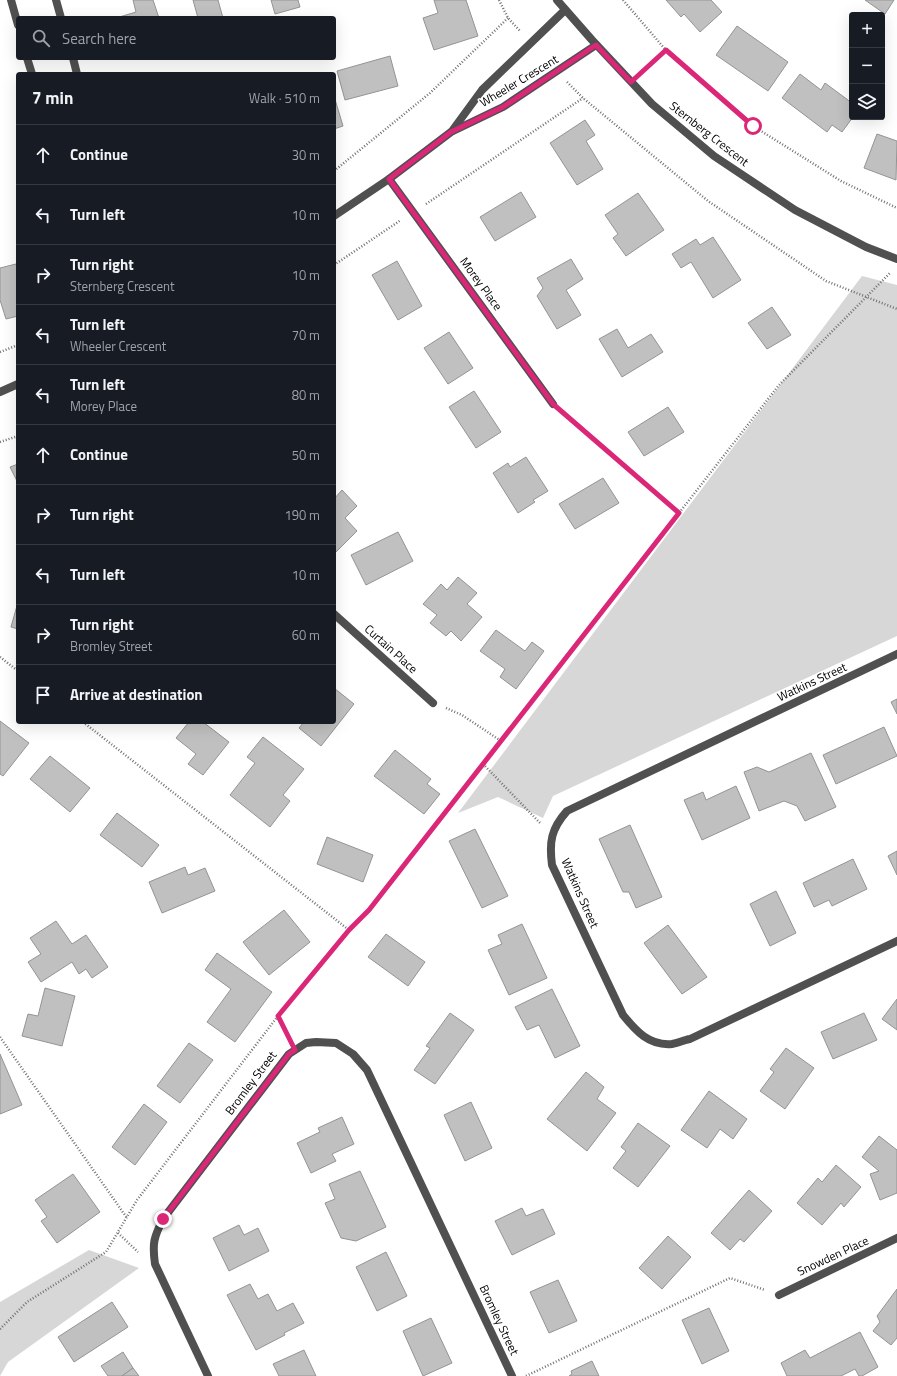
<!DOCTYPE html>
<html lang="en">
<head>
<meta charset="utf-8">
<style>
  :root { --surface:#171b24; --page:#20242c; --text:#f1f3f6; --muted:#9ea1a6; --line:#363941 }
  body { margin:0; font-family:"Titillium Web",sans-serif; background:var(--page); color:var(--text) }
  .controls { position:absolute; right:12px; top:12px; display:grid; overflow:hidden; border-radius:4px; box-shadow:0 4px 16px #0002 }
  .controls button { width:36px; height:36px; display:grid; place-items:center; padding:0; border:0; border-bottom:1px solid var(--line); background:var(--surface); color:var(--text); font:20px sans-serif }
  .stop { position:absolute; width:12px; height:12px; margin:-9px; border:3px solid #db2777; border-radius:50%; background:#fff }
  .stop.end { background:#db2777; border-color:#fff; box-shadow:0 1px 4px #0008 }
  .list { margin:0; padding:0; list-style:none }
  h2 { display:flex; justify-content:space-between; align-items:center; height:52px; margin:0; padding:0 16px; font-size:17px }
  h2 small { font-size:13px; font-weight:400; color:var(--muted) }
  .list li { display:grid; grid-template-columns:26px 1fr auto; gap:12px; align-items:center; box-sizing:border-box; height:60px; padding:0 16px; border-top:1px solid var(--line) }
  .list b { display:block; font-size:15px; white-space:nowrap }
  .list p { margin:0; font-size:13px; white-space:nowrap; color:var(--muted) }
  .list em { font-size:13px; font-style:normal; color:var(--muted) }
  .icon { flex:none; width:22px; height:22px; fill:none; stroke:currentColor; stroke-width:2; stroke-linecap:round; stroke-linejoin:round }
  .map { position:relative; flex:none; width:897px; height:1376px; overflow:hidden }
  .search { position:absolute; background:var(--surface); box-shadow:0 4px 16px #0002; left:16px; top:16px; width:320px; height:44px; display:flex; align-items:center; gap:10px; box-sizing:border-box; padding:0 14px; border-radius:4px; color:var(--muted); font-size:15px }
  .panel { position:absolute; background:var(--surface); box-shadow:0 4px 16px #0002; left:16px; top:72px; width:320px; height:652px; border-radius:4px }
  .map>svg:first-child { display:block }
</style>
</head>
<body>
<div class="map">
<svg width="897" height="1376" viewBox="0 0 897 1376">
  <rect width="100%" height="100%" fill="#fff"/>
  <g fill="#d7d7d7">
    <polygon points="862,276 897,285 897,636 553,796 543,818 498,797 458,813"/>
    <polygon points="89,1250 139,1268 8,1362 0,1376 0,1302"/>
  </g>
  <g fill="#c0c0c0" stroke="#949494">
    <polygon points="133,0 153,0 159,18 116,18 136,12"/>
    <polygon points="193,0 218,0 223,18 198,18"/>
    <polygon points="271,0 298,0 300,7 275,14"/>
    <polygon points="434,0 466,0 478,36 434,50 423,18 438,13"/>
    <polygon points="666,0 711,0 722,12 700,32 684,14 681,17"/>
    <polygon points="865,0 894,0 885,14"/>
    <polygon points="737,26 788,62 768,91 716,55"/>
    <polygon points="390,56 398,86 345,100 337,71"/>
    <polygon points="800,74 821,90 825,83 852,103 852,117 853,117 842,132 832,125 827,132 782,98"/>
    <polygon points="334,96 343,126 334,129"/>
    <polygon points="585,120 595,135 586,141 603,169 577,185 550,143"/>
    <polygon points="877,134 897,141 896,180 864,168"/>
    <polygon points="521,192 536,217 495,241 480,217"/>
    <polygon points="638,193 664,230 626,256 613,238 618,234 605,215"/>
    <polygon points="713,237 741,280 713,298 691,262 681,268 672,254 696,239 700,245"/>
    <polygon points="571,259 583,279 566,290 581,315 557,329 537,296 543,288 537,278"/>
    <polygon points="397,261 422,306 398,320 372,275"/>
    <polygon points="16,264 18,271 18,316 6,319 0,300 0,268"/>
    <polygon points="772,307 791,335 767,349 748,323"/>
    <polygon points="617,329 628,348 651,334 663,352 622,377 599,339"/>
    <polygon points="449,332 473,368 448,384 424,348"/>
    <polygon points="474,391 501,432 476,448 449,407"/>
    <polygon points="668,407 684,432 644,456 628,432"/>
    <polygon points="526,457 548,491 533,500 535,502 518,513 493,473 508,463 510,467"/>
    <polygon points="18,464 18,483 10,467"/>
    <polygon points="603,478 619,503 575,529 559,504"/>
    <polygon points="342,490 357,506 345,518 357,531 334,554 334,499"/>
    <polygon points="398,532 413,561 366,585 351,555"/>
    <polygon points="458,577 477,593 467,604 482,617 461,641 451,631 446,636 430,623 437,615 423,604 441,584 447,590"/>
    <polygon points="18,602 18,629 11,627"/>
    <polygon points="496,630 525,651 532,642 544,651 516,689 500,677 505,669 480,651"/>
    <polygon points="334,688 354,704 321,746 299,728 304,722 334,722"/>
    <polygon points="897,699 897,714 891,702"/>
    <polygon points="0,721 29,743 3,776 0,774"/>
    <polygon points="189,722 203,722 229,742 203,775 188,764 196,754 176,738"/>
    <polygon points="884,727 897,756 836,784 823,755"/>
    <polygon points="263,737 304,769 283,795 290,801 270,827 230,795 255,763 247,757"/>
    <polygon points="395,750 431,779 427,784 440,794 424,814 374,776"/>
    <polygon points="811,753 836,807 805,821 797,806 784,801 759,811 744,772 757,767 769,772"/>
    <polygon points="50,756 90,788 70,812 30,779"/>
    <polygon points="736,786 750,818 702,840 684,800 703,792 706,800"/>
    <polygon points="117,813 159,845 142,867 100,835"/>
    <polygon points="630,825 662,897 636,908 629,892 623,892 599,839"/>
    <polygon points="475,829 508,896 482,908 449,841"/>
    <polygon points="327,837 373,855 363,882 317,864"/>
    <polygon points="897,851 897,875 888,856"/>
    <polygon points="853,859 867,889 832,906 829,900 814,907 803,883"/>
    <polygon points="185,867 188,875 205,868 215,891 162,913 149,882"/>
    <polygon points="776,891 796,933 770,946 750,904"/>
    <polygon points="284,910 310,942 269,975 243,942"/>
    <polygon points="56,921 72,944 86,935 108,967 92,978 86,969 79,974 72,962 41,982 28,962 41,954 30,938"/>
    <polygon points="522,924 547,978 509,995 488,950 502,944 498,935"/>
    <polygon points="668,925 707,977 682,994 644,943"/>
    <polygon points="386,934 425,962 408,986 368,957"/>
    <polygon points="217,953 272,992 235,1042 207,1022 231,989 205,970"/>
    <polygon points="45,988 75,996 62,1046 22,1036 28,1014 38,1016"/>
    <polygon points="552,989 580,1046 555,1058 539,1025 527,1030 515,1007"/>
    <polygon points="897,999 897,1030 882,1019"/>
    <polygon points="450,1013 474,1030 435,1084 414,1070 430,1048 426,1046"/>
    <polygon points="864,1013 877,1040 833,1059 821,1032"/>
    <polygon points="189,1043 213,1060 180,1103 157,1086"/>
    <polygon points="786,1048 814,1068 785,1109 760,1091 774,1072 770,1069"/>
    <polygon points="0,1054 22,1105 0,1114"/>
    <polygon points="586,1072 604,1087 597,1099 616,1113 587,1151 547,1119"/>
    <polygon points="709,1091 747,1119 733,1139 720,1129 707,1148 681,1130"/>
    <polygon points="471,1102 492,1148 465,1161 444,1115"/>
    <polygon points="144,1104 167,1122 135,1165 112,1147"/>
    <polygon points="342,1117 354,1144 332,1154 336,1161 311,1173 297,1143 320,1132 318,1128"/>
    <polygon points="638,1123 670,1146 638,1187 613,1168 626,1151 621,1147"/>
    <polygon points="879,1136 897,1150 897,1193 880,1200 870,1174 879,1171 862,1157"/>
    <polygon points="836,1165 861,1187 844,1207 841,1203 822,1225 797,1203 818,1178 822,1182"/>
    <polygon points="360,1171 386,1227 356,1241 341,1238 325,1203 335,1199 329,1184"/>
    <polygon points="73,1174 100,1212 57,1243 41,1221 47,1217 35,1200"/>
    <polygon points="749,1190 772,1211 744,1242 740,1239 730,1250 711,1233"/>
    <polygon points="522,1208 526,1216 543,1209 555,1234 512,1255 495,1221"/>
    <polygon points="239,1225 244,1235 258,1228 269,1251 229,1271 213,1238"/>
    <polygon points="668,1236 691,1257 662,1289 639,1268"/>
    <polygon points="386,1252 407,1296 377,1311 356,1267"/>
    <polygon points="558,1280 577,1321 549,1333 530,1292"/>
    <polygon points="250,1284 258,1299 268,1294 277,1311 293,1303 304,1323 284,1333 285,1335 256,1350 227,1295"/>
    <polygon points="897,1289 897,1338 891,1345 873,1331 880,1322 877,1316"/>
    <polygon points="112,1302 128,1327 74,1362 58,1337"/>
    <polygon points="709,1308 729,1351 702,1364 682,1320"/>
    <polygon points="431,1318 452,1363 423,1376 403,1331"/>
    <polygon points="860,1332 878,1367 862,1376 859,1376 855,1369 841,1376 787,1376 781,1363 805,1350 810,1358"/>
    <polygon points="304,1350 316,1376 279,1376 273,1364"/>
    <polygon points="123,1352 133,1368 122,1376 108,1376 101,1366"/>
    <polygon points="592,1361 599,1376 569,1376 572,1374 571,1371"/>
    <polygon points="133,1368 139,1376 122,1376"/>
  </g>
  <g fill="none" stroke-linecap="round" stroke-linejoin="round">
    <g stroke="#727272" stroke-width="2.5" stroke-dasharray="1 2" stroke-linecap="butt">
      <polyline points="499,0 508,18 520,31"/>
      <polyline points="623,0 670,55 753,126 841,181 897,208"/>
      <polyline points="642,71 666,50"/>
      <polyline points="567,82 583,98 708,201 826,281 897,309"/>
      <polyline points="334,171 430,93 508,18"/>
      <polyline points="426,204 583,98"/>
      <polyline points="334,265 401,220"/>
      <polyline points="0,352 18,345"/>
      <polyline points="564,413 679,513"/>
      <polyline points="0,442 18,436"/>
      <polyline points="0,657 18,671"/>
      <polyline points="446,708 462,715 501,741"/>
      <polyline points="83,722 349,930"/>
      <polyline points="483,764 541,824"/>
      <polyline points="278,1016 288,1037"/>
      <polyline points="0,1037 127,1218"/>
      <polyline points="118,1233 138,1252"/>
      <polyline points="0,1329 27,1302 106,1252 137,1200 278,1016 349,930 369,910 779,385 890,273"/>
      <polyline points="526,1376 730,1278 765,1290"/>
    </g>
    <g stroke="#505050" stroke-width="8">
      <polyline points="11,0 18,25"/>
      <polyline points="56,0 61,18"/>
      <polyline points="27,58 32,74"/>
      <polyline points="73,58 77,74"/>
      <polyline points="389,179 553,404"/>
      <polyline points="334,614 433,703"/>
      <path d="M897,654L567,811C551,829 549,842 552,865L623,1015C636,1031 649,1046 672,1044C678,1043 684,1040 690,1039L897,941"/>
      <polyline points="779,1295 897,1238"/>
      <path d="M208,1376L155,1264C152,1243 154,1237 163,1219L289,1054L306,1043L316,1042L336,1043L353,1054L367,1070L512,1376"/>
    </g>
    <g stroke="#505050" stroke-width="8">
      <polyline points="557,0 592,40 652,104 714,156 795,210 866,247 897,259"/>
      <polyline points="452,131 482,90 565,10"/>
      <polyline points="334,216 389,179 451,132 503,107 596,45"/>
      <polyline points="0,392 18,384"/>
    </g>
  </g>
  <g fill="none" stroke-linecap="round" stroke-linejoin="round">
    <polyline stroke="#db2777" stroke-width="5" points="163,1219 289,1054 295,1050 278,1016 349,930 369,910 679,513 553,404 389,179 451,132 503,107 596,45 631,82 666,50 753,126"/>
  </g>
  <g text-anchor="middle" stroke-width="3" stroke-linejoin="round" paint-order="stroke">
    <g font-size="12" fill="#000" stroke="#fff">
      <text transform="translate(519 81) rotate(-31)" y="4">Wheeler Crescent</text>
      <text transform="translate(709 134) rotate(38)" y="4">Sternberg Crescent</text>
      <text transform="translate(481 284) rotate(54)" y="4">Morey Place</text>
      <text transform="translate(391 649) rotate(42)" y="4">Curtain Place</text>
      <text transform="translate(812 682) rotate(-25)" y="4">Watkins Street</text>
      <text transform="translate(580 893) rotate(66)" y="4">Watkins Street</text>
      <text transform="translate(251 1083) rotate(-53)" y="4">Bromley Street</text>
      <text transform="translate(833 1256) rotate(-25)" y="4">Snowden Place</text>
      <text transform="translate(499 1320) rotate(65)" y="4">Bromley Street</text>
    </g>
  </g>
</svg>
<div class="controls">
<button>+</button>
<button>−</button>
<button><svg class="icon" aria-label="layers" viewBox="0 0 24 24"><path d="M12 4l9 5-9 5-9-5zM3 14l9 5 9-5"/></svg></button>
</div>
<div class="stop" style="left:753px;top:126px"></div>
<div class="stop end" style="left:163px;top:1219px"></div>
<div class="search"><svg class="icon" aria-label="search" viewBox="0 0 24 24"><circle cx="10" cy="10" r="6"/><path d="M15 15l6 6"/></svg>Search here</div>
<section class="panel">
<h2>7 min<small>Walk · 510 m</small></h2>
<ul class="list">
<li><svg class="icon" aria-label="ahead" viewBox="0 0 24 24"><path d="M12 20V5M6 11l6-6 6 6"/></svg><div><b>Continue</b></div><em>30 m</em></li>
<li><svg class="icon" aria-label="left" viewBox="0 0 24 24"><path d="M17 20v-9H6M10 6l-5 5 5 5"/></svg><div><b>Turn left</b></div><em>10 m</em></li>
<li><svg class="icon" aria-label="right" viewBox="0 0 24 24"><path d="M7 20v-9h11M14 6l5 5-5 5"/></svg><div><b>Turn right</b><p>Sternberg Crescent</p></div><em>10 m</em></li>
<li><svg class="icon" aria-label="left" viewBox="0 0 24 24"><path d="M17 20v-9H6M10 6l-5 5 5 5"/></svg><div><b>Turn left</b><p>Wheeler Crescent</p></div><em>70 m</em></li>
<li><svg class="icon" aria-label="left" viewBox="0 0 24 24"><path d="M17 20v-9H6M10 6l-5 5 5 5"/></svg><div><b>Turn left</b><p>Morey Place</p></div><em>80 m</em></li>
<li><svg class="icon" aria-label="ahead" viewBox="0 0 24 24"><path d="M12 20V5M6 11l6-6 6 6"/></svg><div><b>Continue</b></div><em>50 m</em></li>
<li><svg class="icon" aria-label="right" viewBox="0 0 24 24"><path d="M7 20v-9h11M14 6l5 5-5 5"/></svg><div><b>Turn right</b></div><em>190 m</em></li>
<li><svg class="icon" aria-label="left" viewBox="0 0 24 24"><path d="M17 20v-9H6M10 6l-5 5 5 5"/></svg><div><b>Turn left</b></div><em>10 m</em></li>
<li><svg class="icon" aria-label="right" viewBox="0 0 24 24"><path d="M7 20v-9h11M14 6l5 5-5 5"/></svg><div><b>Turn right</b><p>Bromley Street</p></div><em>60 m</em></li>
<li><svg class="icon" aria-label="arrive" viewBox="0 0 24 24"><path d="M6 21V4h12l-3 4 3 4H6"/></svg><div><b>Arrive at destination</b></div></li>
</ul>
</section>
</div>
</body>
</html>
